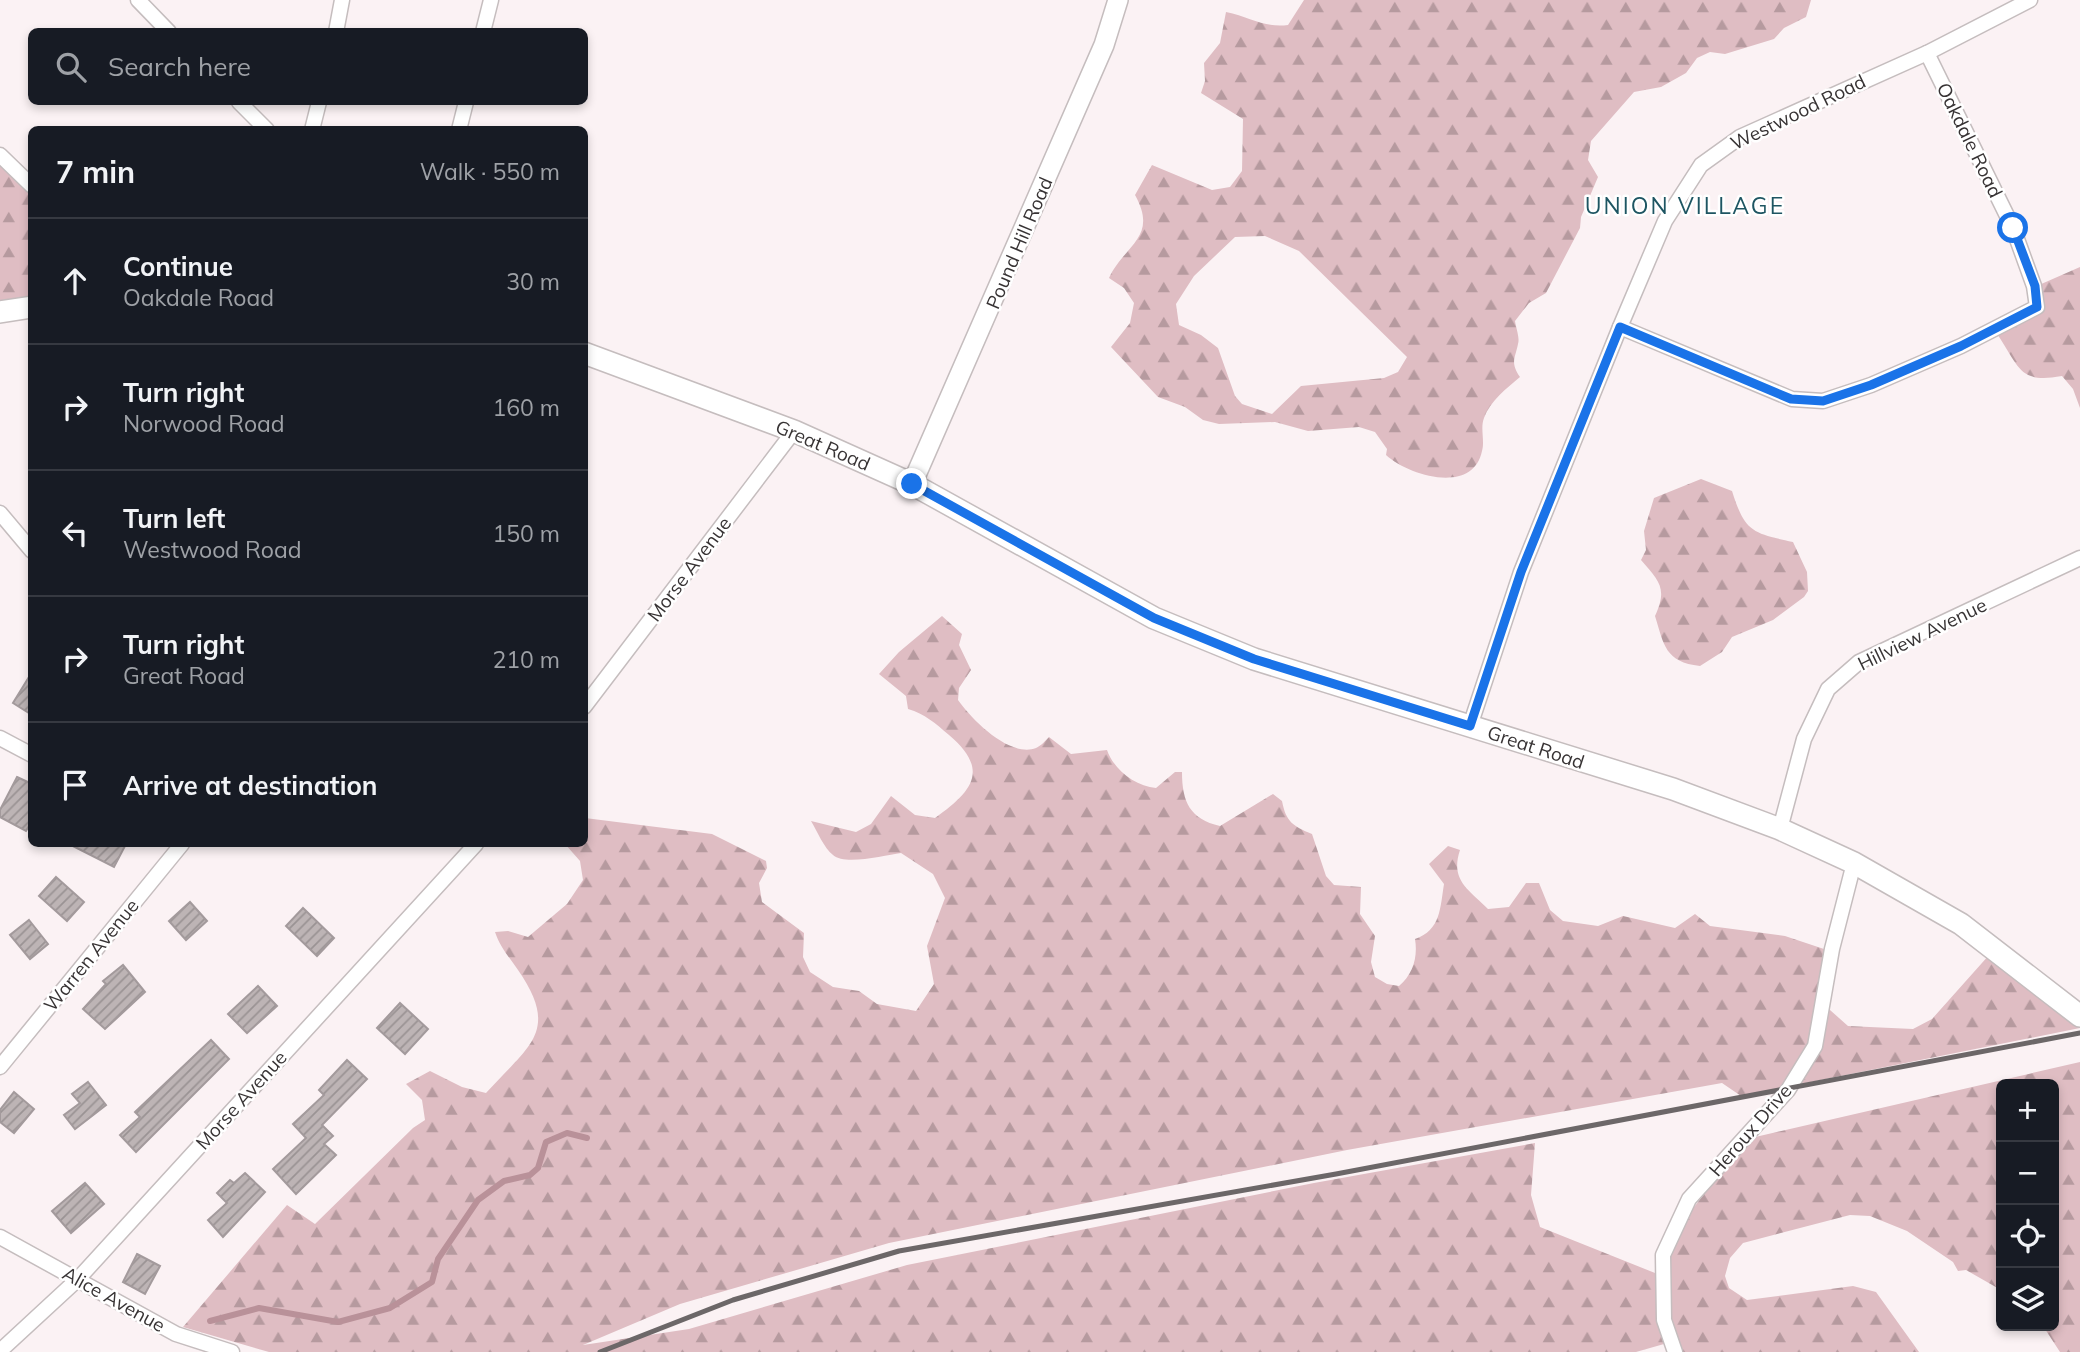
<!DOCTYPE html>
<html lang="en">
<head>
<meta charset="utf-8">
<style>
  :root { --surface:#171b24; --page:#242831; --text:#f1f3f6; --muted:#9ea1a6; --line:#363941 }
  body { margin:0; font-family:Mulish,sans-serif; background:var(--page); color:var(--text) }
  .controls { position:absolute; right:21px; bottom:21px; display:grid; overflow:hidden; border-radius:10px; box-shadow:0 4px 10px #0003 }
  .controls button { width:63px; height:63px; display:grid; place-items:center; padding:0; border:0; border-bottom:2px solid var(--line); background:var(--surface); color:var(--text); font:35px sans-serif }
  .stop { position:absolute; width:21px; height:21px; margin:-16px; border:5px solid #1a73e8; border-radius:50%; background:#fff }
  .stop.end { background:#1a73e8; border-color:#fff; box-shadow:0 2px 7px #0008 }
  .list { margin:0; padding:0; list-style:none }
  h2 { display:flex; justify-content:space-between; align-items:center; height:91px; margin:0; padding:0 28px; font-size:30px }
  h2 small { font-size:23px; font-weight:400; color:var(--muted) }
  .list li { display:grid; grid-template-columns:46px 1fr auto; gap:21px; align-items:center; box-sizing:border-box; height:126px; padding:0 28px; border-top:2px solid var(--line) }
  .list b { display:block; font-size:26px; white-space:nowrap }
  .list p { margin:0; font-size:23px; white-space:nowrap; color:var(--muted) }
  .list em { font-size:23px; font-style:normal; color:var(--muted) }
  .icon { flex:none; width:38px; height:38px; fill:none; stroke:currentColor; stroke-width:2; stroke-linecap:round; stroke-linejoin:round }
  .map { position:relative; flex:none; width:2080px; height:1352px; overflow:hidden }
  .search { position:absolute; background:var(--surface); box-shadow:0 4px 10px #0003; left:28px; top:28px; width:560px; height:77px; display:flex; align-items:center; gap:18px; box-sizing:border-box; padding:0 24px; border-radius:10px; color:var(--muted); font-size:26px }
  .panel { position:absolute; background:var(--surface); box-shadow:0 4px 10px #0003; left:28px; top:126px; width:560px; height:721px; border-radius:10px }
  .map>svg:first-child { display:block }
</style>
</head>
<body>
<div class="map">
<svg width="2080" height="1352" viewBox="0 0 2080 1352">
  <defs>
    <pattern id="forest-firs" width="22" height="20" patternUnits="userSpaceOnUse" patternTransform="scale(1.75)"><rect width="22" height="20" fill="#dfbdc3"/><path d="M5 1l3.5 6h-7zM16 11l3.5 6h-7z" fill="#b69a9f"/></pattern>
    <pattern id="building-hatch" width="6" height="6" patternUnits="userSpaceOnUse" patternTransform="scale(1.75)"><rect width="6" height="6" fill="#bdb4b5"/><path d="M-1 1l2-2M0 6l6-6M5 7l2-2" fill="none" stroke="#9a9394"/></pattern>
  </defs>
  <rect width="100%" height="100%" fill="#fbf2f4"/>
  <g fill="url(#forest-firs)" fill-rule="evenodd">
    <path d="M1304,0H1811L1806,17L1784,28L1774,39L1725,54L1710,52L1697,58L1686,73L1661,87L1634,92L1591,141L1588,160L1598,177L1581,217L1580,228L1546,293L1529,303L1515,321C1516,328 1520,338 1518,344C1515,359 1510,362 1520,377C1507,388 1490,401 1484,418C1480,428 1485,441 1482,451C1473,495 1409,476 1386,455L1387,449L1375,432L1359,427L1308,431L1275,422L1219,424L1203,420L1185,407L1158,397L1111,347L1130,323L1134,303L1124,288L1109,278C1124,245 1159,238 1135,195L1152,165L1212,190L1230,187L1242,171L1243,119L1201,93L1205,81L1204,63L1220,43L1226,12C1250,17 1264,28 1288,25ZM1265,236L1299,251L1407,357L1398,372L1384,378L1301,386L1272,414L1242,404L1235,396L1218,348L1201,335L1179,325L1176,304L1194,276L1235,237Z"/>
    <polygon points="0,157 32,188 31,304 0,308"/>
    <path d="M2080,267V408L2073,389L2062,376C2018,384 2020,367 1997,334L2027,316L2039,285Z"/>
    <path d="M1701,479L1732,491C1745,532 1752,533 1793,542L1807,572L1808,591L1804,597L1773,620L1732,637L1722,652L1700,666C1665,662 1664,645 1655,616C1668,588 1659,581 1641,560L1646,550L1644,531L1654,498Z"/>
    <path d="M942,616L962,634L959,645L971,670L959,688L958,700C972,720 1010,758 1036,748C1041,746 1046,740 1049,737L1071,754L1107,750C1114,770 1135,786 1156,788L1175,772H1182C1182,802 1190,819 1220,826L1273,794L1282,801C1286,822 1293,826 1312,834L1326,876L1334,885L1361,887L1360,914L1375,936L1371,962L1375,977L1387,984L1399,986C1413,974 1418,957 1415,939C1441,930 1440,908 1444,884L1429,864L1448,846L1460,850C1450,880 1468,889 1488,909L1509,907L1526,883H1539L1550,910L1563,921L1598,926L1623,916L1675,928L1695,914L1710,926L1785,936L1824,949L1821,1002L1848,1026L1913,1029L1932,1019L1998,945L2080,1009V1028L1741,1096L1722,1083L1347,1150L889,1243L680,1304L583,1345L689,1329L907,1265L1314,1183L1535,1143L1531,1195L1540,1227L1660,1275L1675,1232L1727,1164L1751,1138L2080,1062V1352H2060L2043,1326H2054V1084H2001V1290L1966,1270L1958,1271L1953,1262L1907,1231L1870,1216L1850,1215L1743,1243L1730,1258L1725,1276L1729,1288L1747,1300L1853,1286L1876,1292L1919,1352H1675L1671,1342L1636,1352H269L183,1327L287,1205L315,1224L413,1128L425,1120L422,1100L406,1084L430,1071L462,1087L486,1093C528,1046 561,1032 518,970C509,957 500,947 495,932L508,931L528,937L567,904L583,880L580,861L565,844H584L585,818L712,834L766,861L767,868L759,883L762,902L804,933L803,957L810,972L833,987L859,991L877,1004L916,1011L934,984L927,946L945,898L933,874L901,853C885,855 845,866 833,855C824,848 817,831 811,821L856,832L871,824L891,796L915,815L935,818C973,791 990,770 949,735C935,723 925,714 908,709L906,696L879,674L899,652Z"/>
  </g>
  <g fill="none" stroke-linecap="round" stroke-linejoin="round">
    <polyline stroke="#b99199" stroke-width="6" points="210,1321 259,1308 338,1322 390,1308 432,1282 438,1259 478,1200 504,1181 530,1175 538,1168 546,1142 567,1133 587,1138"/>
  </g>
  <g fill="url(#building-hatch)" stroke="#a39a9c" stroke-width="2">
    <polygon points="32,672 32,715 13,703"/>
    <polygon points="17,777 32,784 32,821 26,831 0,817 0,810"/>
    <polygon points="69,844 126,844 114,867"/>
    <polygon points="56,877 84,902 67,921 39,896"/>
    <polygon points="190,902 207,921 186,940 169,921"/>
    <polygon points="303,908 334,938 317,956 286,926"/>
    <polygon points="29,920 48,944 30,959 10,935"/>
    <polygon points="123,965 145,992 105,1029 83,1009 106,984 103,981"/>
    <polygon points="258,986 277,1006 247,1033 228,1014"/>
    <polygon points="400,1003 428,1029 405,1054 377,1028"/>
    <polygon points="211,1040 229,1059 136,1152 120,1135 140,1117 135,1112"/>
    <polygon points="347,1060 367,1079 322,1125 333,1136 324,1144 336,1155 296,1194 273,1169 306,1138 293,1124 324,1095 319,1090"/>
    <polygon points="88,1082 106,1105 75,1129 64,1115 80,1103 72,1094"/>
    <polygon points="14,1092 34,1109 14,1133 0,1122 0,1110"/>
    <polygon points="245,1173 265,1192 223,1237 208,1220 227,1203 217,1193 230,1180 234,1183"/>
    <polygon points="85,1183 104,1204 71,1233 52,1211"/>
    <polygon points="137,1254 160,1266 145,1294 123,1282"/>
  </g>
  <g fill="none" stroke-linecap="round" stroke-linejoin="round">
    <defs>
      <g id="minor">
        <polyline points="138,0 169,32"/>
        <polyline points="336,32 342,0"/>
        <polyline points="483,32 491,0"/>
        <polyline points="239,102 267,130"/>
        <polyline points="312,130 319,102"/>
        <polyline points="459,130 466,102"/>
        <polyline points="0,155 32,186"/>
        <polyline points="1620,327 1792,399 1823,401 1871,385 1961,346 2037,307 2034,286 2013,228 1927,53"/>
        <polyline points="0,513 32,551"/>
        <polyline points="584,707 794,431"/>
        <polyline points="1470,726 1521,572 1620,327 1665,221 1701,165 1740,137 1927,53 2030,0"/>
        <polyline points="0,738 32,755"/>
        <polyline points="1780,829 1804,739 1828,689 1859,662 2080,558"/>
        <polyline points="0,1067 182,844"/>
        <polyline points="0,1237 176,1334 232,1352"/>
        <polyline points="0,1351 78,1279 476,844"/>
        <polyline points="1675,1352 1664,1320 1663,1255 1689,1199 1788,1090 1815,1046 1832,949 1854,863"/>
      </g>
      <polyline id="tertiary" points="912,484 1104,45 1118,0"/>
      <g id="secondary">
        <polyline points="0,312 32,307"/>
        <polyline points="584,353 794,431 912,484 1154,618 1254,659 1673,789 1780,829 1854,863 1961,924 2080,1016"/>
      </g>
    </defs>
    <use href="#minor" stroke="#c5bdbe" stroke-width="17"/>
    <use href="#tertiary" stroke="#c5bdbe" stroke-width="22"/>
    <use href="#secondary" stroke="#c5bdbe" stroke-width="24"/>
    <use href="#minor" stroke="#fff" stroke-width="14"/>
    <use href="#tertiary" stroke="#fff" stroke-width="19"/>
    <use href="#secondary" stroke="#fff" stroke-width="21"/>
    <polyline stroke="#6c6768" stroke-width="5" points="600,1352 733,1300 899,1251 1336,1174 2080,1033"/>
  </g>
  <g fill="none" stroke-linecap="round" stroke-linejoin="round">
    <polyline stroke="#1a73e8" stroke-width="9" points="912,484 1154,618 1254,659 1470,726 1521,572 1620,327 1791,399 1823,401 1871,385 1961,346 2037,307 2035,286 2013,228"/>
  </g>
  <g text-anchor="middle" stroke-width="5" stroke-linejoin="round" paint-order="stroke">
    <g font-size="19" fill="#373334" stroke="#fff">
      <text transform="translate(1798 112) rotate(-26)" y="7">Westwood Road</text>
      <text transform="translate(1970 140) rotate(64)" y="7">Oakdale Road</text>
      <text transform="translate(1019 243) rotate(-67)" y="7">Pound Hill Road</text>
      <text transform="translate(823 445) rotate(23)" y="7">Great Road</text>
      <text transform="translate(689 569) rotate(-53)" y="7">Morse Avenue</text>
      <text transform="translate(1922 634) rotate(-26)" y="7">Hillview Avenue</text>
      <text transform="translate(1536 747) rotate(18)" y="7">Great Road</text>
      <text transform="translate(91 955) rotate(-51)" y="7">Warren Avenue</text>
      <text transform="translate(241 1100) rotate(-48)" y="7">Morse Avenue</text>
      <text transform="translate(1750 1130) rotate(-49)" y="7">Heroux Drive</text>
      <text transform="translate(114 1299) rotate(29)" y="7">Alice Avenue</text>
    </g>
    <g font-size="23" letter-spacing="2" fill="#1e5562" stroke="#fff">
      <text x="1685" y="214">UNION VILLAGE</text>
    </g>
  </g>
</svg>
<div class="controls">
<button>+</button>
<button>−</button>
<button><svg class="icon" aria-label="locate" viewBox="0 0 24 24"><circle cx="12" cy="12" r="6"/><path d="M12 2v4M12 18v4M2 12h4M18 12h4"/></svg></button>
<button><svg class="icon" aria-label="layers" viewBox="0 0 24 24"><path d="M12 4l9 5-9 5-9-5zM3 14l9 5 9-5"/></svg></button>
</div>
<div class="stop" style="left:2013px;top:228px"></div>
<div class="stop end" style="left:912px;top:484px"></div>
<div class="search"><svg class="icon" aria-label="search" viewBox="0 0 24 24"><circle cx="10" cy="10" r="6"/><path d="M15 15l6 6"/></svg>Search here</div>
<section class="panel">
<h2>7 min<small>Walk · 550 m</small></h2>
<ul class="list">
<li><svg class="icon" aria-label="ahead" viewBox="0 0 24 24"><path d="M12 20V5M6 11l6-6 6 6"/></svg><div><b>Continue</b><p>Oakdale Road</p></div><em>30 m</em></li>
<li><svg class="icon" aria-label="right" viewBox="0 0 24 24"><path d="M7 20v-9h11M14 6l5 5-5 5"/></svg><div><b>Turn right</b><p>Norwood Road</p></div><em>160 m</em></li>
<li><svg class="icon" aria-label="left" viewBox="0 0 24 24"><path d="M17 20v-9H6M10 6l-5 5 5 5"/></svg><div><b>Turn left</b><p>Westwood Road</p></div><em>150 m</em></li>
<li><svg class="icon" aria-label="right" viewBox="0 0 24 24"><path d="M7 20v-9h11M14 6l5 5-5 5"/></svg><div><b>Turn right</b><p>Great Road</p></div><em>210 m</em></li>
<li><svg class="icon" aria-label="arrive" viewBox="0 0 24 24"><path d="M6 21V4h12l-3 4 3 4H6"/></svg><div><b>Arrive at destination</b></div></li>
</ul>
</section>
</div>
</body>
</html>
